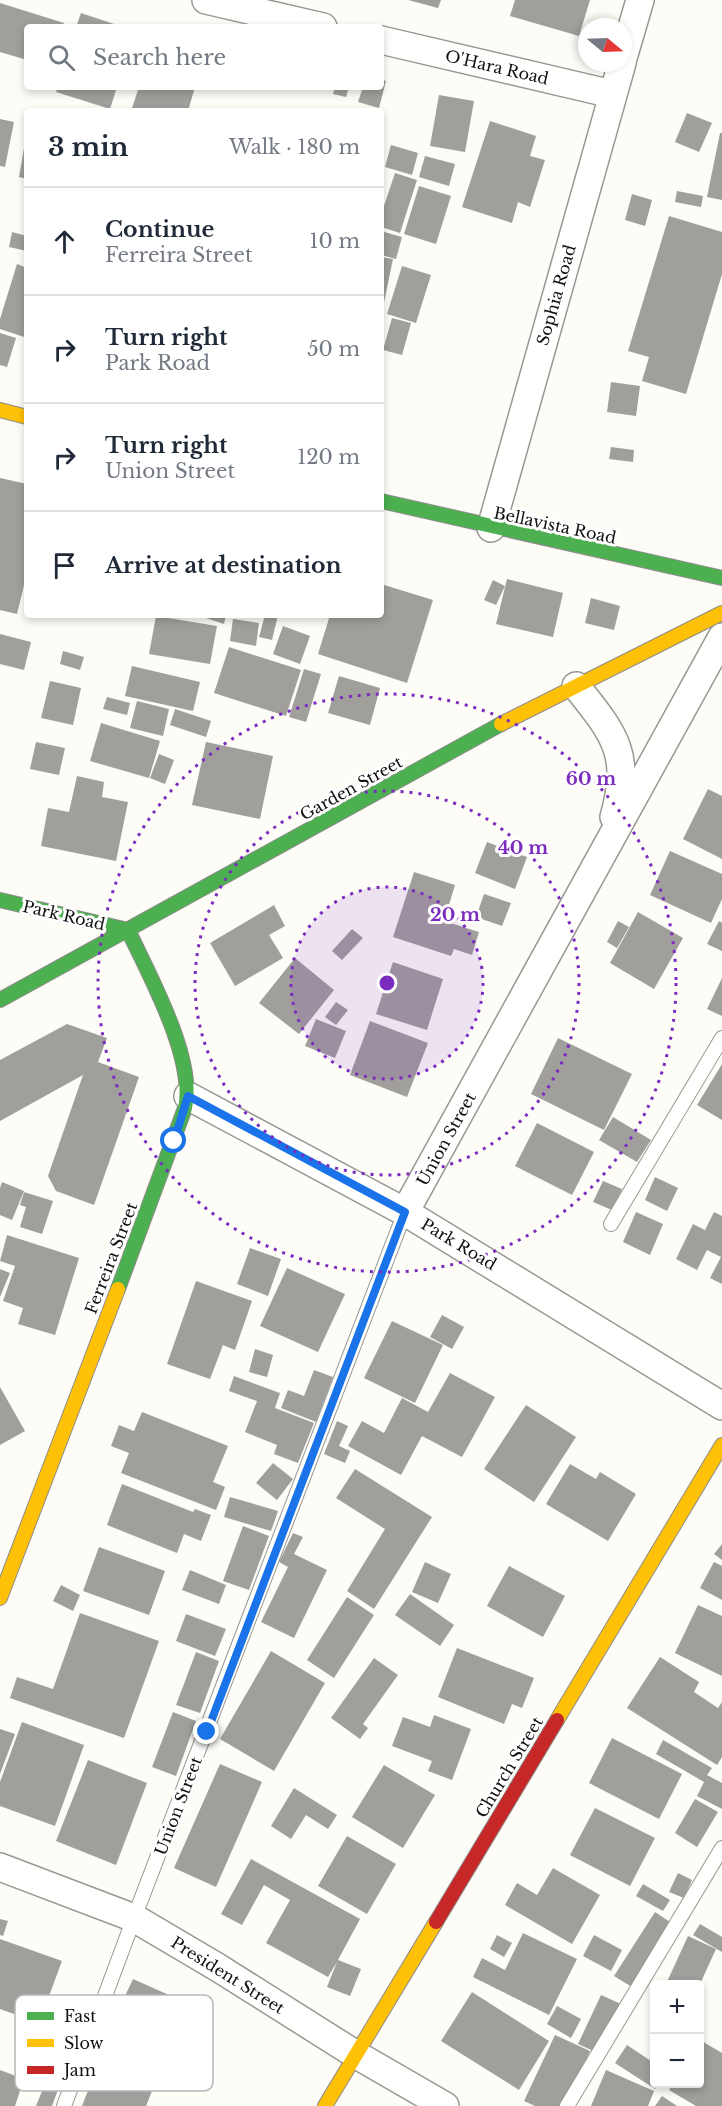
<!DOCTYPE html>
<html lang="en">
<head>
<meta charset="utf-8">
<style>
  :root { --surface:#fff; --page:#f6f6f7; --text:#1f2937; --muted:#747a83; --line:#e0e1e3 }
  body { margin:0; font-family:"Libre Baskerville",serif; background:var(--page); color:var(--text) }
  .controls { position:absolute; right:18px; bottom:18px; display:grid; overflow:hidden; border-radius:6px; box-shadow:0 3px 9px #0003 }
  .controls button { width:54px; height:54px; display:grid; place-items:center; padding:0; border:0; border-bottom:2px solid var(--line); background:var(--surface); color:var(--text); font:30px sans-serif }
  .compass { position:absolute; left:578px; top:18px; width:54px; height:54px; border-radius:50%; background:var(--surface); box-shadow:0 3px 9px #0003; rotate:109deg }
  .stop { position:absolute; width:18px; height:18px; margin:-14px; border:4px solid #1a73e8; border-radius:50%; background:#fff }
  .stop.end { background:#1a73e8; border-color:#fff; box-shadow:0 2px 6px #0008 }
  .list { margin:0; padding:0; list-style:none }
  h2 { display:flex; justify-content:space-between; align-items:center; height:78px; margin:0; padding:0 24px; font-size:26px }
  h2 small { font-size:20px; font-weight:400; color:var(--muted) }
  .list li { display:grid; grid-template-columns:39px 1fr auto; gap:18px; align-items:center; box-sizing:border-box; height:108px; padding:0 24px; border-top:2px solid var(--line) }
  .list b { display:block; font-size:22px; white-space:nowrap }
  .list p { margin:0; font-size:20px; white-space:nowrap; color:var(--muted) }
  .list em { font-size:20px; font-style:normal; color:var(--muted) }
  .icon { flex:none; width:33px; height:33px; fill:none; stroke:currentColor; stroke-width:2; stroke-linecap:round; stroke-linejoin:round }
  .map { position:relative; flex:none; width:722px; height:2106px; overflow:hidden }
  .search { position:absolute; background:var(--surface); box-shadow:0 3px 9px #0003; left:24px; top:24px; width:360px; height:66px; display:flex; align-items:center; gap:15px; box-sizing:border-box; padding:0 21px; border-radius:6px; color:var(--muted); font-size:22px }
  .panel { position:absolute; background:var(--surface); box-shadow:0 3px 9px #0003; left:24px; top:108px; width:360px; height:510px; border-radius:6px }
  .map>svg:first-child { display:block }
</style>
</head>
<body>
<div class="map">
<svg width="722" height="2106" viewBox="0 0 722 2106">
  <rect width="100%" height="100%" fill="#fdfcf7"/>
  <g fill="#a19f9c">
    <polygon points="408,0 441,0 438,8"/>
    <polygon points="515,0 590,0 579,36 510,16"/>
    <polygon points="0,3 64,23 63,27 27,27 27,60 0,52"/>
    <polygon points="81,13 123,27 76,27"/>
    <polygon points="381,79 386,81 379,108 358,102 363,87 381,87"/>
    <polygon points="58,87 117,87 110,109 56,92"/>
    <polygon points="139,87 195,87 188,111 131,111"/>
    <polygon points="335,87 349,87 346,97 333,94"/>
    <polygon points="439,95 474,101 465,152 430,146"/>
    <polygon points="687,113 712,123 699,152 675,142"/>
    <polygon points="0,119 14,122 5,167 0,166"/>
    <polygon points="490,121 536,136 530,156 545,160 530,207 518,202 512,223 462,207"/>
    <polygon points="720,133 722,133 722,200 707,197"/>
    <polygon points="391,145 418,153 412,175 385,167"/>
    <polygon points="24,148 27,149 27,179 19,177"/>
    <polygon points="425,156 455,164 449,186 419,177"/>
    <polygon points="395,173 417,180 400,233 381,227 381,215"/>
    <polygon points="419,186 451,196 436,244 404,234"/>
    <polygon points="677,191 703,196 701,207 675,202"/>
    <polygon points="632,194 652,200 645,226 625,220"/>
    <polygon points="669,216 722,232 722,274 686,394 642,381 649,357 628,351"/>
    <polygon points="381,231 402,237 396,259 381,255"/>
    <polygon points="12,232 27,236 27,251 9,247"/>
    <polygon points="381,257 393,259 382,312 381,312"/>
    <polygon points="17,264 27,268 27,338 0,329 0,319"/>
    <polygon points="402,266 431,275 416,323 387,314"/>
    <polygon points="392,318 411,323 402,355 383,350"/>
    <polygon points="0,333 16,338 7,367 0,365"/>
    <polygon points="611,382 640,386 636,416 607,412"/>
    <polygon points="611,447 634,450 633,462 609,459"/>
    <polygon points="0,478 27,484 27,573 17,614 0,610"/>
    <polygon points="507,579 563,593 553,637 496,624"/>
    <polygon points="493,580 505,586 496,605 484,600"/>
    <polygon points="381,584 433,600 407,683 318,654 330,615 381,615"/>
    <polygon points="591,598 620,606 614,630 585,623"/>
    <polygon points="197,615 226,615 224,624"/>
    <polygon points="265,615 278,615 272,640 259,637"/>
    <polygon points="156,616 217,626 210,664 149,654"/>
    <polygon points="233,619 259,623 256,646 230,641"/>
    <polygon points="283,626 310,636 300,664 273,654"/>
    <polygon points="0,634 31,642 24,670 0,664"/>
    <polygon points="229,647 301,670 286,716 214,693"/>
    <polygon points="63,651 84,657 80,670 60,664"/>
    <polygon points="132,666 200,682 193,711 125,696"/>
    <polygon points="304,669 321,674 306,722 289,717"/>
    <polygon points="339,676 380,688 370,725 328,713"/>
    <polygon points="50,681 81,688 73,725 41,718"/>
    <polygon points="107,697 130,703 127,715 103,709"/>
    <polygon points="137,701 169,709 163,736 130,728"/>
    <polygon points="175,709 211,721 206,737 170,725"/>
    <polygon points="101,723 160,741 149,778 90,761"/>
    <polygon points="36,742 65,748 59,775 30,769"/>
    <polygon points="206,742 273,756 260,819 192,805"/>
    <polygon points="159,754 174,760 165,784 150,778"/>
    <polygon points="77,776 104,782 102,797 128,802 116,861 41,846 48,808 69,812"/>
    <polygon points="708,789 722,796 722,859 683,839"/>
    <polygon points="487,842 527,857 515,889 475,873"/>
    <polygon points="670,851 722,874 722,899 711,923 650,895"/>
    <polygon points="414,872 455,885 444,921 479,932 472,955 454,949 451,956 393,937"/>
    <polygon points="484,894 511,903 502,926 476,917"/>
    <polygon points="274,905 285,926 269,935 283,958 235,986 210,943"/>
    <polygon points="638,912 683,938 654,989 610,963"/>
    <polygon points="618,921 629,927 617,948 607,942"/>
    <polygon points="719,921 722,923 722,951 707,944"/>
    <polygon points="352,929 363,938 342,960 332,951"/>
    <polygon points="295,958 334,990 299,1034 259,1003"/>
    <polygon points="393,962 443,979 427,1030 376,1014"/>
    <polygon points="722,978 722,1016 707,1009"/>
    <polygon points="336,1002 348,1010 336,1025 325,1017"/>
    <polygon points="316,1019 346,1031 335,1058 305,1046"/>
    <polygon points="370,1021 428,1043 407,1097 350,1075"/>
    <polygon points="67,1024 107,1038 98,1062 139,1077 94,1205 56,1191 48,1176 83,1075 0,1121 0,1060"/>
    <polygon points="558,1038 632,1074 604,1130 531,1094"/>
    <polygon points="722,1064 722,1120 697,1105"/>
    <polygon points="613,1117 651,1140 637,1162 599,1140"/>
    <polygon points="537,1123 594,1152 572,1195 515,1166"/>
    <polygon points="655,1177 678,1188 667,1211 645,1200"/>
    <polygon points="603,1181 622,1189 612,1210 593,1202"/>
    <polygon points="2,1182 24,1191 12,1220 0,1215 0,1188"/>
    <polygon points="24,1192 53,1201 42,1234 20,1227 26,1207 20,1205"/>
    <polygon points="636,1212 663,1224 650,1255 623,1242"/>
    <polygon points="714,1212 722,1216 722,1284 710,1278 721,1257 707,1250 697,1270 676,1259 693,1224 705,1230"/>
    <polygon points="7,1235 79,1258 55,1335 18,1324 23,1308 3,1301 15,1266 0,1261"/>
    <polygon points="250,1248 281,1259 268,1296 237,1284"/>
    <polygon points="287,1268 345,1294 318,1352 260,1326"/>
    <polygon points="0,1269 10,1273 0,1297"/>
    <polygon points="196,1281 252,1301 235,1350 223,1345 210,1379 167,1364"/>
    <polygon points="442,1315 464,1327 452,1349 430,1337"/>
    <polygon points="392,1321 443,1345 415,1403 364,1378"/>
    <polygon points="255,1349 273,1355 267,1377 249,1372"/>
    <polygon points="314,1370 333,1377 316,1422 281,1408 288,1390 304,1396"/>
    <polygon points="450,1373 495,1397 462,1457 422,1436 401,1475 348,1446 362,1421 384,1433 402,1398 428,1412"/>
    <polygon points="234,1376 280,1393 275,1408 314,1423 298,1463 274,1454 277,1445 245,1432 257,1401 229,1391"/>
    <polygon points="0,1387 25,1431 0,1445"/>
    <polygon points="526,1405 576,1437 534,1502 484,1469"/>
    <polygon points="142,1412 228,1446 213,1482 225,1487 216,1510 121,1473 129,1453 111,1446 119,1425 134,1431"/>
    <polygon points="337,1421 348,1426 339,1446 350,1451 345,1463 324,1454"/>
    <polygon points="273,1463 293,1479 277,1500 256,1483"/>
    <polygon points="570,1464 596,1479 600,1472 636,1494 608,1541 546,1504"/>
    <polygon points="355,1469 432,1517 374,1609 347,1591 385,1529 336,1498"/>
    <polygon points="122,1484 193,1512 195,1509 211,1515 201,1541 184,1534 177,1553 107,1525"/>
    <polygon points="230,1497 278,1511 271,1531 224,1517"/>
    <polygon points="243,1526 269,1536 249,1590 223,1581"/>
    <polygon points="293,1533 303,1537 294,1554 327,1570 294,1638 261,1622 288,1567 279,1562"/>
    <polygon points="722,1544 722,1560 714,1554"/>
    <polygon points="99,1547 165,1571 149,1615 83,1591"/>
    <polygon points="425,1562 451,1574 438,1603 412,1592"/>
    <polygon points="714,1562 722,1566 722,1600 700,1588"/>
    <polygon points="509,1566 565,1596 543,1637 487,1606"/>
    <polygon points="190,1570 226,1585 219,1604 182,1590"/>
    <polygon points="61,1585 80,1595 73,1611 53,1601"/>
    <polygon points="410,1594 454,1625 440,1646 395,1615"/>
    <polygon points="347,1597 374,1615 334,1678 307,1660"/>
    <polygon points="698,1605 722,1616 722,1676 675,1653"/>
    <polygon points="80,1613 159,1641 124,1738 10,1698 17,1677 53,1689"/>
    <polygon points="186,1614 226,1629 215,1656 176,1641"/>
    <polygon points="457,1648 534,1678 522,1708 512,1704 504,1724 438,1697"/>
    <polygon points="271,1651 325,1683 274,1771 220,1739"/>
    <polygon points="196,1652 219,1661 200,1713 176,1705"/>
    <polygon points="660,1657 699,1682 694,1692 718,1708 722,1702 722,1757 717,1765 627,1708"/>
    <polygon points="374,1658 398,1675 363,1724 368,1728 360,1739 331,1718"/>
    <polygon points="173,1712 196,1721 176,1776 152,1767"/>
    <polygon points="434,1715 471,1729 452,1780 428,1771 432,1761 392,1746 403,1717 430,1727"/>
    <polygon points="22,1722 84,1745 55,1826 0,1806 0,1782"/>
    <polygon points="0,1729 15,1734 0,1774"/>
    <polygon points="612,1738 682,1774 659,1819 589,1783"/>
    <polygon points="663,1740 712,1768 707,1775 722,1783 722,1809 697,1796 704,1782 656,1754"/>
    <polygon points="88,1760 147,1783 116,1865 56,1841"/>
    <polygon points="220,1764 262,1782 216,1887 174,1868"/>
    <polygon points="384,1765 435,1795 403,1848 352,1817"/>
    <polygon points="294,1788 337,1815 328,1829 306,1815 291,1839 271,1826"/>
    <polygon points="695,1799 718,1812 697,1847 675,1833"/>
    <polygon points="595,1808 655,1838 630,1886 570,1855"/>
    <polygon points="347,1836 396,1864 367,1914 318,1886"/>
    <polygon points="251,1859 360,1919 338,1960 361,1969 350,1996 327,1987 337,1962 328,1977 266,1943 290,1900 264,1885 242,1925 221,1914"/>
    <polygon points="553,1868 600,1895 572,1944 505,1905 517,1883 537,1895"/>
    <polygon points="678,1873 692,1880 684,1898 669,1892"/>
    <polygon points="643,1884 670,1900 663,1911 636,1896"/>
    <polygon points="655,1912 673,1924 632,1987 614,1976"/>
    <polygon points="0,1919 8,1921 3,1936 0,1935"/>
    <polygon points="700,1924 722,1937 722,1952 693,1935"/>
    <polygon points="523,1933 577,1959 549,2015 473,1977 482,1958 505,1970"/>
    <polygon points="497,1935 512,1943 504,1957 490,1949"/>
    <polygon points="594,1935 622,1950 611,1971 583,1956"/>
    <polygon points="688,1936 716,1949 700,1984 666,1984"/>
    <polygon points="0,1939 62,1961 39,2023 0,2009"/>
    <polygon points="133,1979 196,2007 182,2038 119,2009"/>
    <polygon points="472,1992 549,2041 519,2090 441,2041"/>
    <polygon points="601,1995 621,2004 598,2053 578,2044"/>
    <polygon points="557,2006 581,2019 571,2038 547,2024"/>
    <polygon points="555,2035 590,2051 565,2106 535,2106 524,2101"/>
    <polygon points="700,2040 722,2053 722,2106 696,2106 669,2090 673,2084 700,2084"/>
    <polygon points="627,2045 654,2063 654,2084 659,2084 655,2089 615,2063"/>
    <polygon points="104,2049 160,2071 146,2106 82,2106"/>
    <polygon points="0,2070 24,2079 15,2106 0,2106"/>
    <polygon points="606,2070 654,2091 648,2106 591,2106"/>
    <polygon points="49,2074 62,2079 52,2106 36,2106"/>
    <polygon points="662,2096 677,2106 655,2106"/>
  </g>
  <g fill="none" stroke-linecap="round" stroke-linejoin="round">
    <defs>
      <g id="lane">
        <polyline points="611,1224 722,1038"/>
        <polyline points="64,2106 134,1918 405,1212"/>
        <polyline points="567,2106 722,1848"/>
      </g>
      <g id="street">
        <polyline points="206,0 323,27"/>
        <polyline points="381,40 612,94"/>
        <polyline points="623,58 640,0"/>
        <polyline points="491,528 622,63"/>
        <path d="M576,686C614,734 632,753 614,817"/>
        <polyline points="188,1096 405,1212 722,1406"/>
        <polyline points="405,1212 722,637"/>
        <polyline points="0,1867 134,1918 217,1967 355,2054 445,2106"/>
      </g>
      <g id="fast">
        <polyline points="381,501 722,578"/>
        <path d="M0,900L128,930C149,975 196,1059 185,1108L118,1289"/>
        <polyline points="0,1000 501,724"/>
      </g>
      <g id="slow">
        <polyline points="0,410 27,417"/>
        <polyline points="501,724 722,613"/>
        <polyline points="0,1598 118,1289"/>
        <polyline points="557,1720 722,1445"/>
        <polyline points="325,2106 436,1922"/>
      </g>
      <polyline id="jam" points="436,1922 557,1720"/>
    </defs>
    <use href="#lane" stroke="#979795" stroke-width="16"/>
    <use href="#street" stroke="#979795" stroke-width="30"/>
    <use href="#fast" stroke="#8e8d8b" stroke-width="16"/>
    <use href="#slow" stroke="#8e8d8b" stroke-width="16"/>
    <use href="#jam" stroke="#8e8d8b" stroke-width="16"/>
    <use href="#lane" stroke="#fffffe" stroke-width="14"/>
    <use href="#street" stroke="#fffffe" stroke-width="27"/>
    <use href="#fast" stroke="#4caf50" stroke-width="14"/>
    <use href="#slow" stroke="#ffc107" stroke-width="14"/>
    <use href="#jam" stroke="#c62828" stroke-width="14"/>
  </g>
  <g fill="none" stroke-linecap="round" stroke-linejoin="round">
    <polyline stroke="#1a73e8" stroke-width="8" points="174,1141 188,1096 405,1212 207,1732"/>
  </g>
  <circle cx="387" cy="983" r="96" fill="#7b2cbf" fill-opacity=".12"/>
  <g fill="none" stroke="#7b2cbf" stroke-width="3" stroke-dasharray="3 6">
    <circle cx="387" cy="983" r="96"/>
    <circle cx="387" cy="983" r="192"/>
    <circle cx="387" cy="983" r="289"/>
  </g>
  <g text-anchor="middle" stroke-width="6" stroke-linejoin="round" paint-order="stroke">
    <g font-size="16" fill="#111" stroke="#fff">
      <text transform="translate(497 67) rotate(13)" y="6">O'Hara Road</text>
      <text transform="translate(556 295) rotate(-74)" y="6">Sophia Road</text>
      <text transform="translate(555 525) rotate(12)" y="6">Bellavista Road</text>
      <text transform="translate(351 788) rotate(-29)" y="6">Garden Street</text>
      <text transform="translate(64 915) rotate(13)" y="6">Park Road</text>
      <text transform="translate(446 1139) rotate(-61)" y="6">Union Street</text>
      <text transform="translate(459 1244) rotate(31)" y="6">Park Road</text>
      <text transform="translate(111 1258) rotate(-69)" y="6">Ferreira Street</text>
      <text transform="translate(509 1767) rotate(-59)" y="6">Church Street</text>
      <text transform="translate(178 1806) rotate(-69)" y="6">Union Street</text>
      <text transform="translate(228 1975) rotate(32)" y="6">President Street</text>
    </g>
  </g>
  <rect x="15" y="1995" width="198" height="96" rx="9" fill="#fff" stroke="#b8b8b8" stroke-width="1.5"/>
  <rect x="27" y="2012" width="27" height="8" fill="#4caf50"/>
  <rect x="27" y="2039" width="27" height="8" fill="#ffc107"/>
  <rect x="27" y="2066" width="27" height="8" fill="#c62828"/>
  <g font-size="16" fill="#111">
    <text x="64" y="2022">Fast</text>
    <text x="64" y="2049">Slow</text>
    <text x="64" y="2076">Jam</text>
  </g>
  <circle cx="387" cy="983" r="9" fill="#7b2cbf" stroke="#fff" stroke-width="3"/>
  <g font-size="18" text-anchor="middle" font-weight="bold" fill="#7b2cbf" stroke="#fff" stroke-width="6" stroke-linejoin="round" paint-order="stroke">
    <text x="591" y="785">60 m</text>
    <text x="523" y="854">40 m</text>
    <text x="455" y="921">20 m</text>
  </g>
</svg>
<div class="controls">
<button>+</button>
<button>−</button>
</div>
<svg class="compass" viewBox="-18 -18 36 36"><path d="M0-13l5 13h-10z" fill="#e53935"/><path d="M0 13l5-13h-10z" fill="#747a83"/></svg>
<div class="stop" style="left:174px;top:1141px"></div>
<div class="stop end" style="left:207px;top:1732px"></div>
<div class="search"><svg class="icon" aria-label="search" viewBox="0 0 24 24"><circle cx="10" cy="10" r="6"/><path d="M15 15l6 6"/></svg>Search here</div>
<section class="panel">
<h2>3 min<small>Walk · 180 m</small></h2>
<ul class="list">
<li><svg class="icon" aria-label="ahead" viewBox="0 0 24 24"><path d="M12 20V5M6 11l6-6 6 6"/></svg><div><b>Continue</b><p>Ferreira Street</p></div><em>10 m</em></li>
<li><svg class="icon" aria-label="right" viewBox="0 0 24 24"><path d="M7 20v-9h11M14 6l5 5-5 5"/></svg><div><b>Turn right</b><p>Park Road</p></div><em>50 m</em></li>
<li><svg class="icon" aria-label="right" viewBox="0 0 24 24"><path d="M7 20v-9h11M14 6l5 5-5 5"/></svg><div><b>Turn right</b><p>Union Street</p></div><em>120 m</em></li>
<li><svg class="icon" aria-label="arrive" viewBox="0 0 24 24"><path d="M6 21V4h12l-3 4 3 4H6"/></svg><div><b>Arrive at destination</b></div></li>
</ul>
</section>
</div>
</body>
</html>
